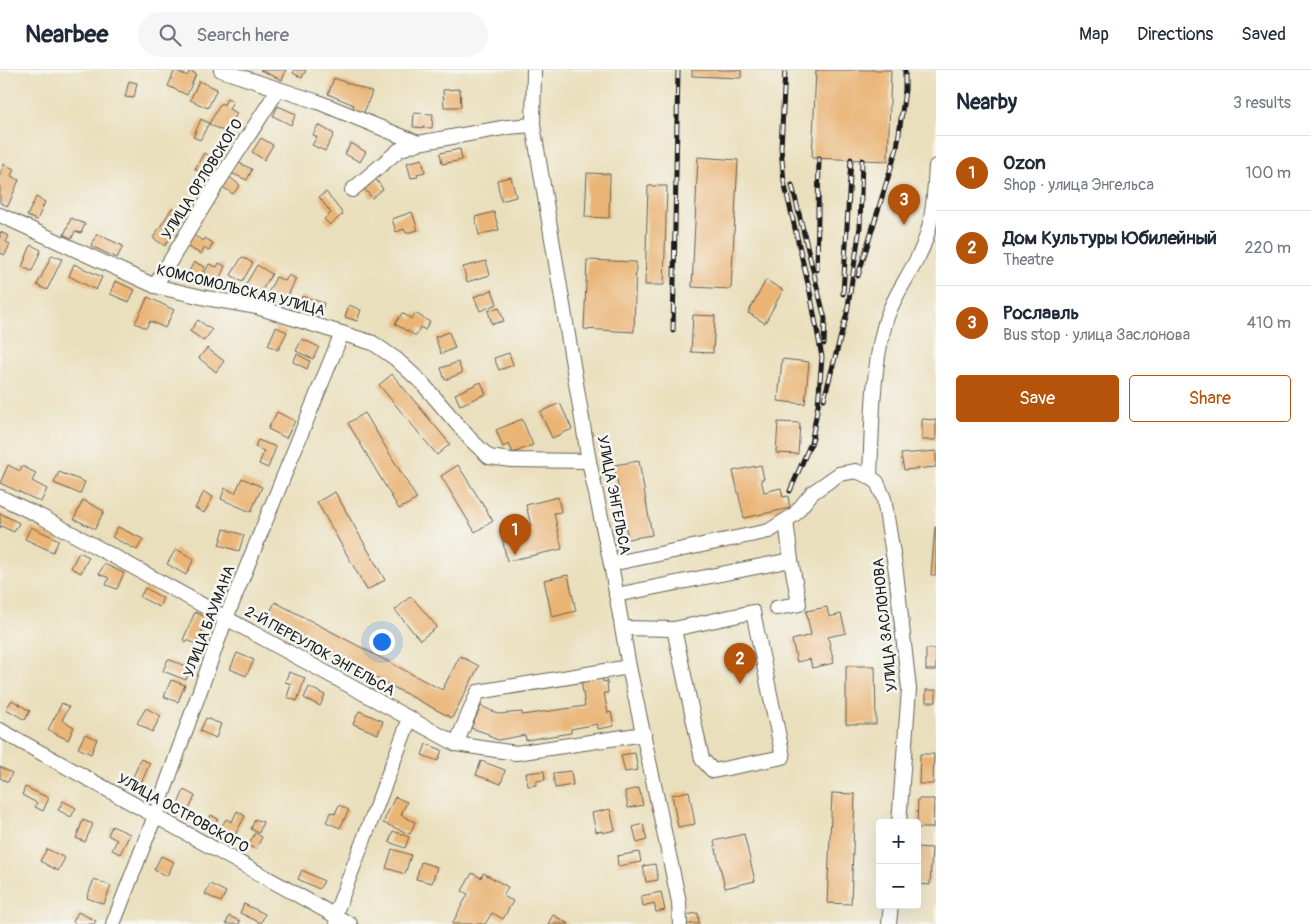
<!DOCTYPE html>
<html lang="en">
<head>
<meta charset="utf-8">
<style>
  :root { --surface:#fff; --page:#f6f6f7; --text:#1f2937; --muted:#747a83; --line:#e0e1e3; --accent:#b45309 }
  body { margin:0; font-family:Pangolin,sans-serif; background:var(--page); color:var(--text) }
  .controls { position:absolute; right:15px; bottom:15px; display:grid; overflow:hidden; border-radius:5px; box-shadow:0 5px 20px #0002 }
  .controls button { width:45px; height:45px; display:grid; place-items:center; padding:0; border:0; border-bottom:1px solid var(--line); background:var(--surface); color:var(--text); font:25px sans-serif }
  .you { position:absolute; left:381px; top:571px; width:18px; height:18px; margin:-12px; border:4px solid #fff; border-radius:50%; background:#1a73e8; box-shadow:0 0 0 8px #1a73e833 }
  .badge { display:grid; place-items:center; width:32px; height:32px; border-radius:50%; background:var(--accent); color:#fff; font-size:16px; font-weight:700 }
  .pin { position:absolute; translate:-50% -41px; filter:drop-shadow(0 1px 2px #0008) }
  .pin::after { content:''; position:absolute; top:26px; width:18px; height:15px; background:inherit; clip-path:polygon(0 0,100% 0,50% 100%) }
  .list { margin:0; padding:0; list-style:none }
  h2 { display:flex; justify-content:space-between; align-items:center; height:65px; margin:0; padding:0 20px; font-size:21px }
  h2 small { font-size:16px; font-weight:400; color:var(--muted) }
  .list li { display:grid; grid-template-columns:32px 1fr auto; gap:15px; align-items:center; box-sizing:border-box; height:75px; padding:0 20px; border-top:1px solid var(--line) }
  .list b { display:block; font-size:19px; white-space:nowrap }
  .list p { margin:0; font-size:16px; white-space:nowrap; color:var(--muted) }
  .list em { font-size:16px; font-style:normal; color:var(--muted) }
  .actions { display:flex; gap:10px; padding:15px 20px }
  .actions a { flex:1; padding:11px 0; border:1px solid var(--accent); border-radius:5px; text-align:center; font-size:18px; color:var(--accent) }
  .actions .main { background:var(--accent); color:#fff }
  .icon { flex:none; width:28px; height:28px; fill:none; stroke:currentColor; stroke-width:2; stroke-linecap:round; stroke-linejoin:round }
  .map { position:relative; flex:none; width:936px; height:854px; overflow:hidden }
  header { display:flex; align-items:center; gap:30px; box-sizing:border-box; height:70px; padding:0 25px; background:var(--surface); border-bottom:1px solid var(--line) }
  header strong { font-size:24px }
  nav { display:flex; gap:28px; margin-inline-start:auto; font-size:18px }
  .search { width:350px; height:45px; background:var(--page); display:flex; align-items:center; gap:12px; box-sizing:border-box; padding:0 18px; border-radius:28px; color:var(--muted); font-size:19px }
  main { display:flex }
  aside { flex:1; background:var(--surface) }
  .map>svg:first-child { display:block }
</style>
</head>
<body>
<header>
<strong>Nearbee</strong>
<div class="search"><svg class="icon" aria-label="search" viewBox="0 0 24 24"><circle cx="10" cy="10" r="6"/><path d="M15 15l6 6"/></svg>Search here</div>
<nav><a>Map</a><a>Directions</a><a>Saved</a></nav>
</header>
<main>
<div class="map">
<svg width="936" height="854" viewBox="0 0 936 854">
  <rect width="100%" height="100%" fill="#f6f6f2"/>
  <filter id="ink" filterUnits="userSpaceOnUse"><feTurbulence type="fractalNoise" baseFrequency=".02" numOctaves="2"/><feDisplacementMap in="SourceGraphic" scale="10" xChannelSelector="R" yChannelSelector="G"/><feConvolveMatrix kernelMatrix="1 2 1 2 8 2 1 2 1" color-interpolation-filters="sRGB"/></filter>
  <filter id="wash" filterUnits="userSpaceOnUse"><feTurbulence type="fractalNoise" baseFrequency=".0096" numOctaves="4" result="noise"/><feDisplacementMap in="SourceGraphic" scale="20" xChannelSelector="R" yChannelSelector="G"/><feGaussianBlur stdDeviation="1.12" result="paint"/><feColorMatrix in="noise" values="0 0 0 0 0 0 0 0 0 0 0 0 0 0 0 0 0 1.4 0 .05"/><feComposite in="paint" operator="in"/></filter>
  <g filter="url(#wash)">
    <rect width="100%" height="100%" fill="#eadfbc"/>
    <g id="blocks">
      <g fill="#eab475">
        <polygon points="175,0 187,6 190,1 196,4 187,25 168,16"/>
        <polygon points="260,0 286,0 282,10"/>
        <polygon points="294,0 306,0 302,8 293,3"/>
        <polygon points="692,0 741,0 741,8 692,6"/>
        <polygon points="816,0 891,0 888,91 812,88"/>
        <polygon points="334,8 372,22 363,45 352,40 354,35 328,24"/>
        <polygon points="129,11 137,13 134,28 125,27"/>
        <polygon points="199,11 217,19 208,38 190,30"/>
        <polygon points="460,19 461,37 444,37 443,20"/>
        <polygon points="227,28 233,31 229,39 237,43 227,63 209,54 221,33 224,35"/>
        <polygon points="278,36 296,44 291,55 273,46"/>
        <polygon points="414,43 433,44 432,58 413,57"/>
        <polygon points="201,49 209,53 200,70 193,67"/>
        <polygon points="318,55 334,64 325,81 312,75 317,67 313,65"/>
        <polygon points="261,68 273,75 264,90 252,82"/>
        <polygon points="351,73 366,82 360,92 345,84"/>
        <polygon points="460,79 462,90 442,94 440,83"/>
        <polygon points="204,83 217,91 208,106 195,99"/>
        <polygon points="698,87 738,90 731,219 692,217"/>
        <polygon points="422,89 425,102 417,104 418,107 411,108 407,93"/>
        <polygon points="237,92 252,99 247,110 231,103"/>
        <polygon points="4,94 14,99 11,106 19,110 8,136 0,133 0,104"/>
        <polygon points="587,103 610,104 609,148 585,147"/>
        <polygon points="228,106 240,115 233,124 221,116"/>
        <polygon points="511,107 516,127 501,131 497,110"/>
        <polygon points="375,108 383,119 372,128 363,117"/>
        <polygon points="648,116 667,116 664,215 645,215"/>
        <polygon points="326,122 343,144 330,155 324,149 331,143 319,127"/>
        <polygon points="36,127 45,132 37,150 27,146"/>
        <polygon points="172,138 184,146 165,176 153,168"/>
        <polygon points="412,142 418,160 406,163 404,159 396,162 392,149"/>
        <polygon points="494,142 499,160 479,165 475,147"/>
        <polygon points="71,148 85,154 81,163 75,161 72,168 64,165"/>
        <polygon points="0,162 9,166 6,172 10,174 5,185 0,183"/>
        <polygon points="97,164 123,176 117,188 91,176"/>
        <polygon points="192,165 204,171 205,168 213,173 209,181 204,178 201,184 186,176"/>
        <polygon points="31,175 41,180 32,201 22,197"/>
        <polygon points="52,185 62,189 47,220 37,215"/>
        <polygon points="242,187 253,193 242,212 231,205"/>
        <polygon points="587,190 636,192 634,262 584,259"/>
        <polygon points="486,191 490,205 467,212 463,197"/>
        <polygon points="194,192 205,197 198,211 187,205"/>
        <polygon points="219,193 225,196 219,210 215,208 211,218 200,212 209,194 217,197"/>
        <polygon points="74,194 102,207 96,220 69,206"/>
        <polygon points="257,195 272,204 257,228 243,219"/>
        <polygon points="289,205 296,209 283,235 266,227 276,207 285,211"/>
        <polygon points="766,210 783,220 765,253 748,243"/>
        <polygon points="115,211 135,220 129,232 110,224"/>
        <polygon points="492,220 497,234 480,241 474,227"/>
        <polygon points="302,226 324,233 321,244 299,236"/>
        <polygon points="148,227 174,240 165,258 150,251 146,258 135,253"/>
        <polygon points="349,235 361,240 357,251 345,247"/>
        <polygon points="499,237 504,251 492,254 488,241"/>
        <polygon points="402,243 412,249 415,243 430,252 425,260 420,257 416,266 395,254"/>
        <polygon points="693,245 715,246 713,283 691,282"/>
        <polygon points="198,250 212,260 204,271 190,261"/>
        <polygon points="276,257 287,262 278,280 268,275"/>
        <polygon points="449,262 455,278 441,284 435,267"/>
        <polygon points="302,269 319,277 313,289 296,281"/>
        <polygon points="207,278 224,291 216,302 199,288"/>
        <polygon points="509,283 513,295 499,300 494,288"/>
        <polygon points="297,284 310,291 307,299 293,292"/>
        <polygon points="782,289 809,292 805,334 778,331"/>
        <polygon points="458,292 462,303 445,310 441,298"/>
        <polygon points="392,304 450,374 437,385 379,315"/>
        <polygon points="481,312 486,324 460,335 455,324"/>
        <polygon points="560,333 572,359 552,368 540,342"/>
        <polygon points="277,342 295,351 286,368 268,359"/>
        <polygon points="365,343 417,429 399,439 348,353"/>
        <polygon points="522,349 533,375 513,383 509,374 503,377 496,360"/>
        <polygon points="922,349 936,350 936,370 922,370"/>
        <polygon points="778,352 800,353 798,384 776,383"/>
        <polygon points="258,370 276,377 268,398 259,394 264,381 255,377"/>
        <polygon points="936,381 936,397 904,400 901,384"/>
        <polygon points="639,391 652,465 628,469 614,395"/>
        <polygon points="8,395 20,401 22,396 36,403 32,411 47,419 41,432 0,413"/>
        <polygon points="458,395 493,451 475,462 441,406"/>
        <polygon points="761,395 764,409 761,409 764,422 781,418 783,427 788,426 790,438 744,448 733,401"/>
        <polygon points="59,402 85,412 80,424 54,413"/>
        <polygon points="242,408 262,417 251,442 221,429 225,418 235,423"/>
        <polygon points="204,422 213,427 204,443 195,438"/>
        <polygon points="335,422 385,510 367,520 317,432"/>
        <polygon points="558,427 561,442 554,443 562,479 507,491 501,463 531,456 526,435"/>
        <polygon points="83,430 104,441 95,459 74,449"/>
        <polygon points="0,443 19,453 14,462 1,456 0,459"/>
        <polygon points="31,457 59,470 53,482 25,469"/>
        <polygon points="118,457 143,469 137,480 112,467"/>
        <polygon points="935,457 936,457 936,505 931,505"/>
        <polygon points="224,459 244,465 239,481 219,475"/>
        <polygon points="176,479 194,489 186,505 167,494"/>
        <polygon points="79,482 89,487 81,503 71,498"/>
        <polygon points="104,494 124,503 117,519 106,515 109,508 99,504"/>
        <polygon points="568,505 576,541 552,547 544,510"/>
        <polygon points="145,518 163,528 159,537 140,527"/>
        <polygon points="411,526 437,557 420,570 395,540"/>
        <polygon points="275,532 442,620 460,586 479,596 452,648 266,550"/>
        <polygon points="827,537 829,547 841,544 846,563 828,567 834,593 812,598 810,589 797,592 792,570 811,565 806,541"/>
        <polygon points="195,542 208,548 196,574 187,570 186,572 183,570"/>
        <rect x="926" y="579" width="10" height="21"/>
        <polygon points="237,583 254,590 246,606 230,599"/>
        <polygon points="168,589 190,598 186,610 163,601"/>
        <polygon points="846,596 875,596 876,654 846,654"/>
        <polygon points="289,602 305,608 297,631 287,627 291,614 285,612"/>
        <polygon points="602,607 603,612 607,611 608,623 604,623 608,643 611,642 614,656 598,659 597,654 571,659 571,663 526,670 525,665 498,670 488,666 489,664 471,658 481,636 499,644 522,642 522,645 585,636 581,610"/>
        <polygon points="171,610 185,615 178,632 164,627"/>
        <polygon points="309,617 325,625 320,636 304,628"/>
        <rect x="926" y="620" width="10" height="12"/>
        <polygon points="12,630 30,641 25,650 6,639"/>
        <polygon points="62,633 69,637 62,650 74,657 68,670 48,660"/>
        <polygon points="146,638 161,646 152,662 137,653"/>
        <polygon points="359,641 383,651 378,664 353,654"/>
        <polygon points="206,648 221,654 216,668 200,661"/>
        <polygon points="85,664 97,669 91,684 78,678"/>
        <polygon points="426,674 442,680 438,691 422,685"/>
        <polygon points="635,683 638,700 625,702 621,685"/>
        <polygon points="920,684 934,684 933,714 919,714"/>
        <polygon points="141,689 150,693 142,711 133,707"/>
        <polygon points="481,691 505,700 501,714 476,705"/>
        <polygon points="0,697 12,703 8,712 0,708"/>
        <polygon points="544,701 545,710 536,711 536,715 528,716 526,703"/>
        <polygon points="571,701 573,715 555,718 553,703"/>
        <polygon points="25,717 49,728 43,741 35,737 37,733 22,725"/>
        <polygon points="639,718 643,735 628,738 625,721"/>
        <polygon points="184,720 195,726 187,744 176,739"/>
        <polygon points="689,721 695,754 678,757 672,725"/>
        <polygon points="832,723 855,724 851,834 827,833"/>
        <polygon points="395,727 407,732 401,745 415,752 410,764 383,753"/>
        <polygon points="918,729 934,729 933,758 917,758"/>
        <polygon points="63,731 76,738 71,747 58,740"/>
        <polygon points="339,735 349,740 340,758 326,752 331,742 335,744"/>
        <polygon points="610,739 615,760 602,763 602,761 596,762 592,743"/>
        <polygon points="237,741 245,746 234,767 220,759 226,749 232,752"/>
        <polygon points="211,745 218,749 213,759 206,756"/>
        <polygon points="255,749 263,752 259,763 251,759"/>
        <polygon points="83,750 93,754 85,772 76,768"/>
        <polygon points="643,754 647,770 637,773 633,757"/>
        <polygon points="112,756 130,764 120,784 112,780 117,770 108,765"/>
        <polygon points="393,761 409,767 405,778 389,772"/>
        <polygon points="255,763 262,767 256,779 248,776"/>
        <polygon points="744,764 755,811 725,818 714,771"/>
        <polygon points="917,777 932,778 930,815 917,814"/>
        <polygon points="47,779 65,788 58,801 40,791"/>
        <polygon points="392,779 411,785 405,804 386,798"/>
        <polygon points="639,782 641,792 618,796 617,786"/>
        <polygon points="161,786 174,792 167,806 154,800"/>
        <polygon points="421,792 437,797 432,813 416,809"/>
        <polygon points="655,794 658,810 646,812 643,796"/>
        <polygon points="302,800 324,811 319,819 298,809"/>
        <polygon points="472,803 481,808 483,803 508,817 503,826 513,831 503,849 492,843 485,854 452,854 468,824 462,821"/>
        <polygon points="94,809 111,816 104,834 87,828"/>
        <polygon points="210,814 226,822 221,832 205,824"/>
        <polygon points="661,822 665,840 656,842 654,833 643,836 641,826"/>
        <polygon points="244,834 265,844 261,853 240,843"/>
        <polygon points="78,842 96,851 94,854 76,854 73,852"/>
        <polygon points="698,843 699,854 687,854 686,845"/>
        <polygon points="553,845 569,854 548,854"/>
        <polygon points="229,846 240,851 239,854 226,854"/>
      </g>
    </g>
  </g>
  <g filter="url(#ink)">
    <use href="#blocks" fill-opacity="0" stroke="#646054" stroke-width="1"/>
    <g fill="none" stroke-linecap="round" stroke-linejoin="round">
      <defs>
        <g id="minor">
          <polyline points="221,0 318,32 418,73 508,57 533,55"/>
          <polyline points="534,0 533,55 589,391 611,494 629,597 679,832 680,854"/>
          <polyline points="352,120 399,80 418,73"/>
          <polyline points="0,145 155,216 206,228 257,237 373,273 396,289 422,313 471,370 489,387 511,390 589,391"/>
          <polyline points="155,216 215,117 278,20"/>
          <polyline points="0,427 40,446 456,674 516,683 644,664"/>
          <polyline points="611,494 769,461 794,445 812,423 839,404 856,401 870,407"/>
          <polyline points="616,525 791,490 786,451"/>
          <polyline points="776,538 799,534 791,490"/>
          <polyline points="622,558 674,559 702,689 713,701 783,687 753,542 674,559"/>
          <polyline points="0,660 350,854"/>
          <polyline points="456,674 478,622 629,597"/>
          <path d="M899,753L909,619L896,502L884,429L877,412L870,407C872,357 872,293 887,247C894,226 907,209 917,189C933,160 934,129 936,96"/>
          <polyline points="337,853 335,845 410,648"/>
          <polyline points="113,854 155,746 226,548 342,263"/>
          <polyline points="889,854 891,835"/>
        </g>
      </defs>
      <use href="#minor" stroke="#646054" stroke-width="16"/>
      <use href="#minor" stroke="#fff" stroke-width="14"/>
      <defs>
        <g id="rail">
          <polyline points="785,0 781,78 784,112 810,222 822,287 818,335 811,374"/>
          <polyline points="792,115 825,249 824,274"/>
          <polyline points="817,200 819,88"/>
          <polyline points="858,206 897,78 905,20 905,0"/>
          <polyline points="843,224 851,89"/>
          <polyline points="673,261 678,0"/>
          <polyline points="824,329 847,243 860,157 862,90"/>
          <polyline points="790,421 813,368"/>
        </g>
      </defs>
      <use href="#rail" stroke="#1c1c1c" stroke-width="5"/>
      <use href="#rail" stroke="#f6f6f2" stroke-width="3" stroke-dasharray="9" stroke-linecap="butt"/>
    </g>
  </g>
  <g text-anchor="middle" stroke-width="5" stroke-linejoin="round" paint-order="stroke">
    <g font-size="15" fill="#1c1c1c" stroke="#f6f6f2">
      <text transform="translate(202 109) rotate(-58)" y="5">УЛИЦА ОРЛОВСКОГО</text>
      <text transform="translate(241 220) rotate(14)" y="5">КОМСОМОЛЬСКАЯ УЛИЦА</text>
      <text transform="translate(614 425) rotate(79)" y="5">УЛИЦА ЭНГЕЛЬСА</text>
      <text transform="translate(209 551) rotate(-69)" y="5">УЛИЦА БАУМАНА</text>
      <text transform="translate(885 555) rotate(-96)" y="5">УЛИЦА ЗАСЛОНОВА</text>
      <text transform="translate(320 581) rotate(29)" y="5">2-Й ПЕРЕУЛОК ЭНГЕЛЬСА</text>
      <text transform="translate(183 743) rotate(29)" y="5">УЛИЦА ОСТРОВСКОГО</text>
    </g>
  </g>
</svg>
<div class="controls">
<button>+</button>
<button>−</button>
</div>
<div class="you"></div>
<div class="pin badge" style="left:515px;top:485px">1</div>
<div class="pin badge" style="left:740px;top:614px">2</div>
<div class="pin badge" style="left:904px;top:155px">3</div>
</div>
<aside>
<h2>Nearby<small>3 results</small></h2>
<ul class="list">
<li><span class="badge">1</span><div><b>Ozon</b><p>Shop · улица Энгельса</p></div><em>100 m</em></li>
<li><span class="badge">2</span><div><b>Дом Культуры Юбилейный</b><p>Theatre</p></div><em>220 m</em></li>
<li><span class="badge">3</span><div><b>Рославль</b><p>Bus stop · улица Заслонова</p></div><em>410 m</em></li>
</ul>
<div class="actions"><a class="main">Save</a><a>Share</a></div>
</aside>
</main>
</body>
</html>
